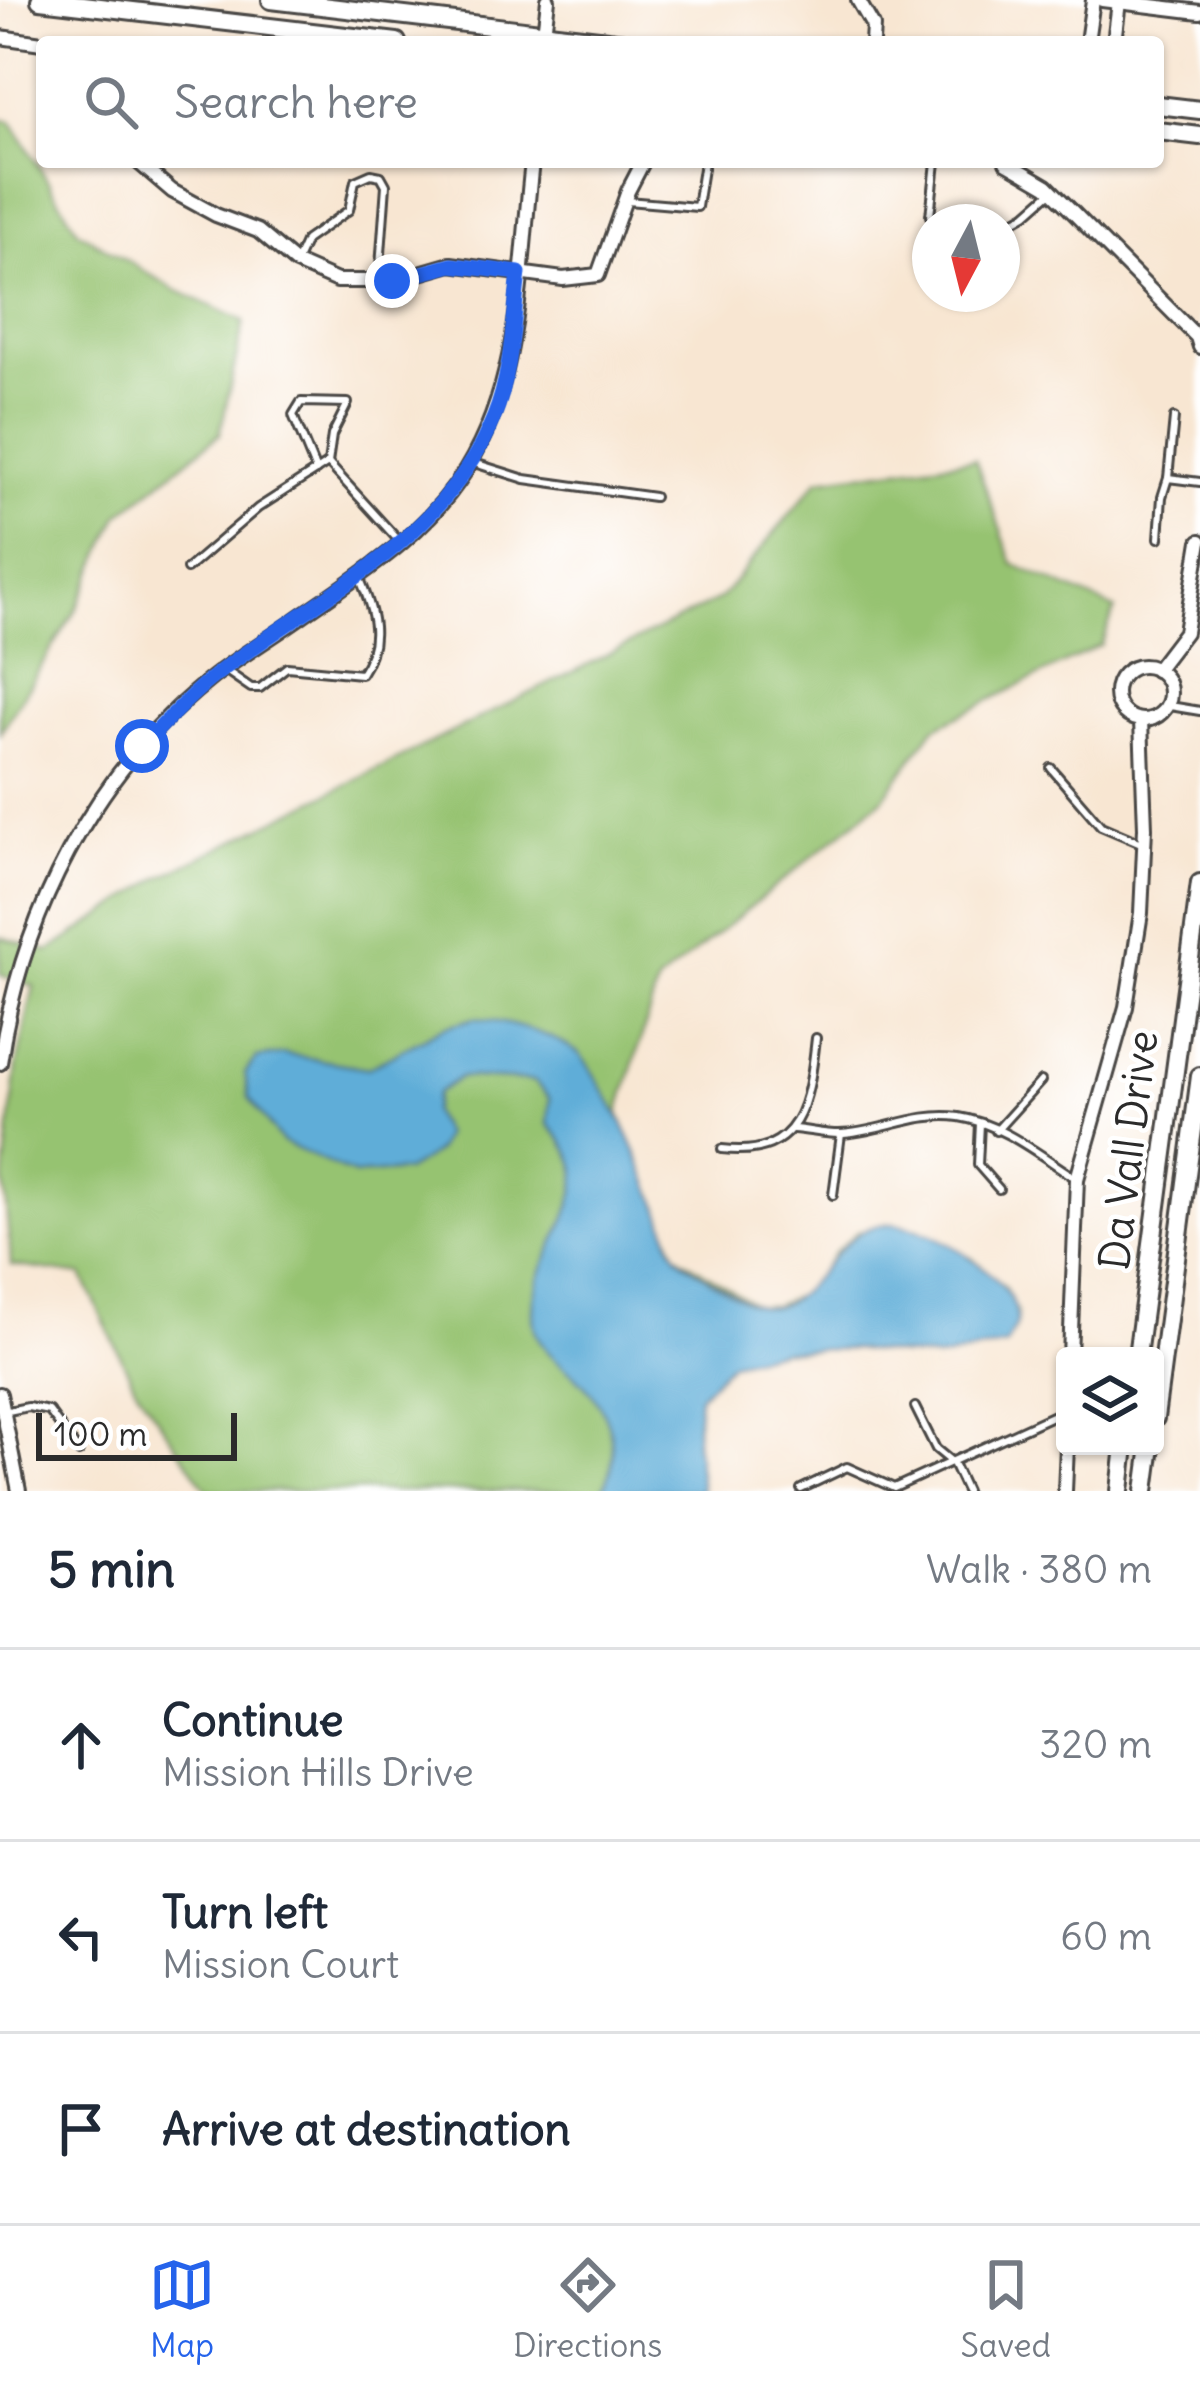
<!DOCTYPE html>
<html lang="en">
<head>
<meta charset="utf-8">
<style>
  :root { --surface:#fff; --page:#f2f2f3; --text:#1f2937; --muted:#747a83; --line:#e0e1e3; --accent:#2563eb }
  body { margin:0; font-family:Delius,sans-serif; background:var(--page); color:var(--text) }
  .controls { position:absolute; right:36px; bottom:36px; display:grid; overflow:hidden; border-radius:12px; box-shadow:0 3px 9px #0004 }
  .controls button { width:108px; height:108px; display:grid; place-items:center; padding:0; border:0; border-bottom:3px solid var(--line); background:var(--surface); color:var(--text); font:60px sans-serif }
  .compass { position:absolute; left:912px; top:204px; width:108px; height:108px; border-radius:50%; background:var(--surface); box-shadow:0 3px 9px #0004; rotate:187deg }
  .scale { position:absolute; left:36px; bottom:30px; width:201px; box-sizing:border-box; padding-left:12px; border:6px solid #2b2b2b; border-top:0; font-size:33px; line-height:42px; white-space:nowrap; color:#2b2b2b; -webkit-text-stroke:9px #fff; paint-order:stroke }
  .stop { position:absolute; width:36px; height:36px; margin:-27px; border:9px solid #2563eb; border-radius:50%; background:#fff }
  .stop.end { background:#2563eb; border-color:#fff; box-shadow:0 3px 12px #0008 }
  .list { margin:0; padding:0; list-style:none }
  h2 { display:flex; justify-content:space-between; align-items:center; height:156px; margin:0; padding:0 48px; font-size:51px }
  h2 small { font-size:39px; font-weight:400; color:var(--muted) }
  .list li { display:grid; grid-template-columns:78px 1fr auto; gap:36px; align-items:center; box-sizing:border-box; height:192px; padding:0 48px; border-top:3px solid var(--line) }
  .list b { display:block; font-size:45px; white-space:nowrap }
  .list p { margin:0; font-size:39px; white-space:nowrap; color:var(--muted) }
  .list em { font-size:39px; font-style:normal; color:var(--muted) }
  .icon { flex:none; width:66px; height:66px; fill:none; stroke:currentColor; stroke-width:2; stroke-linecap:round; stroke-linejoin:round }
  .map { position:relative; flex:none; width:1200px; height:1491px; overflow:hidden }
  .search { position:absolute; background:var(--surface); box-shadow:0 3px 9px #0004; left:36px; right:36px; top:36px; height:132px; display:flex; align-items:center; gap:30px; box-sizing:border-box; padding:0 42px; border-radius:12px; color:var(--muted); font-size:45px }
  .sheet { height:732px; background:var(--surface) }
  nav { display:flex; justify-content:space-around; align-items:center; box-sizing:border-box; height:168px; border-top:3px solid var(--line); background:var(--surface); font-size:33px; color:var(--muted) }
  nav a { display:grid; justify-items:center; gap:6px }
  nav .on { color:var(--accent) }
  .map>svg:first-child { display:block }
</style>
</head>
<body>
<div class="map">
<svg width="1200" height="1491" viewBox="0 0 1200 1491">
  <rect width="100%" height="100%" fill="#fff"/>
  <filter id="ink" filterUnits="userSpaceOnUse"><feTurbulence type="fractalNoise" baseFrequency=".00833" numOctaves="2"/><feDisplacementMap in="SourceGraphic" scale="24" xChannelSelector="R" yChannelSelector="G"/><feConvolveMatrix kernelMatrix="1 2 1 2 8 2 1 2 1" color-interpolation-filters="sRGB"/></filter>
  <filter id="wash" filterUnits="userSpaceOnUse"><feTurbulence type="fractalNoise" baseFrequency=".004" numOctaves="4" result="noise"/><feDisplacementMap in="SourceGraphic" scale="48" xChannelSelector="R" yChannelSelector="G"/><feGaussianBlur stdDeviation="2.7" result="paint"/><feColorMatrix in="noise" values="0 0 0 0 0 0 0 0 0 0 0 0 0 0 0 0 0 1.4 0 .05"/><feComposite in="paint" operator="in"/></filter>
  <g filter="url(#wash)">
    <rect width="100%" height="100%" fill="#f8e6d2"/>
    <g fill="#96c371" stroke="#60774e" stroke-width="3">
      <polygon points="0,120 11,121 78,231 174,289 244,321 220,434 119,515 76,610 0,733"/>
      <polygon points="975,459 1013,564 1115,609 1101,645 934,728 883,799 658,982 619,1113 676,1254 756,1306 774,1306 797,1296 812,1284 835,1252 857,1232 886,1224 918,1229 974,1259 1004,1287 1017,1313 1015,1328 1006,1345 938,1359 853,1349 783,1350 731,1362 699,1396 695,1441 701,1491 208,1491 135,1386 82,1275 11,1265 4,1181 17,1065 34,986 0,975 0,937 49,951 159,878 721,598 819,479"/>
    </g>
    <path fill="#5eadd8" stroke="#446c82" stroke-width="3" d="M475,1018C508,1023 551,1032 578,1053C588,1062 596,1079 604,1091C629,1128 644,1172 662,1214C667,1226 669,1247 678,1256C690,1268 739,1300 755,1305C808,1324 831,1226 887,1224C926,1222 1007,1272 1016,1312C1019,1324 1011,1335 1006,1345L938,1359L853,1349L783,1350L731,1362L699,1396L695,1441L701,1491H601C623,1462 611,1414 587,1388C570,1368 539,1353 534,1325C525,1270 578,1222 576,1172C575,1155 559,1136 548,1124L550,1099L534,1081L460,1077L437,1093L432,1112L444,1134L437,1151L406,1171L354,1175L282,1142L249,1098L245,1073L257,1058L284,1054L368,1068L444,1027Z"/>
  </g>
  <g filter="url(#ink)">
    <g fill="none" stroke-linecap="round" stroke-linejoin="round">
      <defs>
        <g id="lane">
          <polyline points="936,162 930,216 938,222"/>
          <polyline points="627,201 697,207 704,162"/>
          <polyline points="1002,228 1026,214 1052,191"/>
          <polyline points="297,260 306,240 349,210 355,181 371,174 381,176 386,185 379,281"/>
          <polyline points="471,462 525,479 654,497"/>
          <polyline points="316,471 293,415 301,402 348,403 332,435 328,463"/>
          <polyline points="1168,478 1174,418"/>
          <polyline points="1159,538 1162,497 1168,478 1200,482"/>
          <polyline points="187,569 258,508 328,463 400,542"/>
          <path d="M225,670L251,688H260L287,667L361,674C383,641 374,612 360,579"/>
          <polyline points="1170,706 1200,711"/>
          <polyline points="1051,768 1101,826 1141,843"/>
          <polyline points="980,1123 978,1165 999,1189"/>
          <path d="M793,1129C808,1130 824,1134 839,1134C880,1133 917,1111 959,1117C1000,1123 1040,1155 1074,1177"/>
          <polyline points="996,1131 1041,1081"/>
          <path d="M722,1149C802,1159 809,1101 816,1038"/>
          <polyline points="833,1195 841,1134"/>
          <polyline points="915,1407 936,1449 953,1463 966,1491"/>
          <polyline points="3,1412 28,1407 49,1411 79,1452"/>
          <polyline points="801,1489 847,1467 894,1488 1065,1410"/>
        </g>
        <g id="street">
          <polyline points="858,0 873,26 872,42"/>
          <polyline points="1102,0 1200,12"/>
          <polyline points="0,37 42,43"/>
          <polyline points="543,42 548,0"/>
          <polyline points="1087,42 1093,0"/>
          <polyline points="1114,42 1119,2"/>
          <polyline points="138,162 172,191 216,215 258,231 296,263 337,281 392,281 451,264 563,279 598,275 628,191 643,162"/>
          <polyline points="1006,162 1047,186 1197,337 1200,347"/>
          <circle cx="1143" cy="693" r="27"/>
          <polyline points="1156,670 1185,632 1200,541"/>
          <path d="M0,1063C20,918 93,774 208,681C234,660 263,643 290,624C354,578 424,538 466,470C522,379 520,265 532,162"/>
          <polyline points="1070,1356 1077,1179 1126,1007 1141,913 1145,828 1141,720"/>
          <polyline points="0,1394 19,1491"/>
          <polyline points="1065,1491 1067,1446"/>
        </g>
        <g id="secondary">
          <polyline points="40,0 397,42"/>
          <polyline points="271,0 624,42"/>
          <polyline points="1158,105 1200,110"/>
          <polyline points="1158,131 1200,136"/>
          <polyline points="1137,1356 1200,883"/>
          <polyline points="1155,1418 1200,1076"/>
          <polyline points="1120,1491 1125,1446"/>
          <polyline points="1145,1491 1151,1446"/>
        </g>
      </defs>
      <use href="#lane" stroke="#4a4744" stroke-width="12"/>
      <use href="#street" stroke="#4a4744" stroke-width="18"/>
      <use href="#secondary" stroke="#4a4744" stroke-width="22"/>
      <use href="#lane" stroke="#fff" stroke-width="6"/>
      <use href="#street" stroke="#fff" stroke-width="12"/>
      <use href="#secondary" stroke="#fff" stroke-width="16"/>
    </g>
  </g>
  <g fill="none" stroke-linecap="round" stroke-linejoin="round" filter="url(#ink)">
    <path stroke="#2563eb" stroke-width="15" d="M142,746C164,724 185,700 208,681C310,599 442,547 494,417C512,373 513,320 519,273L452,265L392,281"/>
  </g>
  <g text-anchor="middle" stroke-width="9" stroke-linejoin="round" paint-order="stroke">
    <g font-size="42" fill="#2b2b2b" stroke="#fff">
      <text transform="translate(1128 1150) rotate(-83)" y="15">Da Vall Drive</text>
    </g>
  </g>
</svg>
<div class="controls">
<button><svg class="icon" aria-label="layers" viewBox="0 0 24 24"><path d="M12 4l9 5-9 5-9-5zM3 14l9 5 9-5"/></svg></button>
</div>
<svg class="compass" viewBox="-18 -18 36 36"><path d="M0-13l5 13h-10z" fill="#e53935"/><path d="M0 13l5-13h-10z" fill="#747a83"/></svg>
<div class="scale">100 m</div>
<div class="stop" style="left:142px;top:746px"></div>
<div class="stop end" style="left:392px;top:281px"></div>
<div class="search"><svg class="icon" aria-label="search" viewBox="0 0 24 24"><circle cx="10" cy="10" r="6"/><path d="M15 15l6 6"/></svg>Search here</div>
</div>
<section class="sheet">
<h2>5 min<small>Walk · 380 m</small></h2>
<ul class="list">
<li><svg class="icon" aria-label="ahead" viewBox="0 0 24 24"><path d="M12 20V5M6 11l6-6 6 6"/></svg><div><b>Continue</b><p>Mission Hills Drive</p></div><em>320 m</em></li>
<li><svg class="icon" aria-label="left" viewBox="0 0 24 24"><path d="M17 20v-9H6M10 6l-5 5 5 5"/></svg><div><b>Turn left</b><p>Mission Court</p></div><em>60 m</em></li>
<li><svg class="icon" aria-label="arrive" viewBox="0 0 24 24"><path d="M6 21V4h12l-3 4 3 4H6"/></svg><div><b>Arrive at destination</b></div></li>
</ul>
</section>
<nav>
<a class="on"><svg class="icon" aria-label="map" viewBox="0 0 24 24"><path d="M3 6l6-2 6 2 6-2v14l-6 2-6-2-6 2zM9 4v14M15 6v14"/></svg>Map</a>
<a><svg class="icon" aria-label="directions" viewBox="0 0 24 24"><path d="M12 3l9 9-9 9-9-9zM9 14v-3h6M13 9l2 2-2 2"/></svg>Directions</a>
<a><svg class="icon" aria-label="saved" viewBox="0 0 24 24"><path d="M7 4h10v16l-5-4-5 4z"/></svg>Saved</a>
</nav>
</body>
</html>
